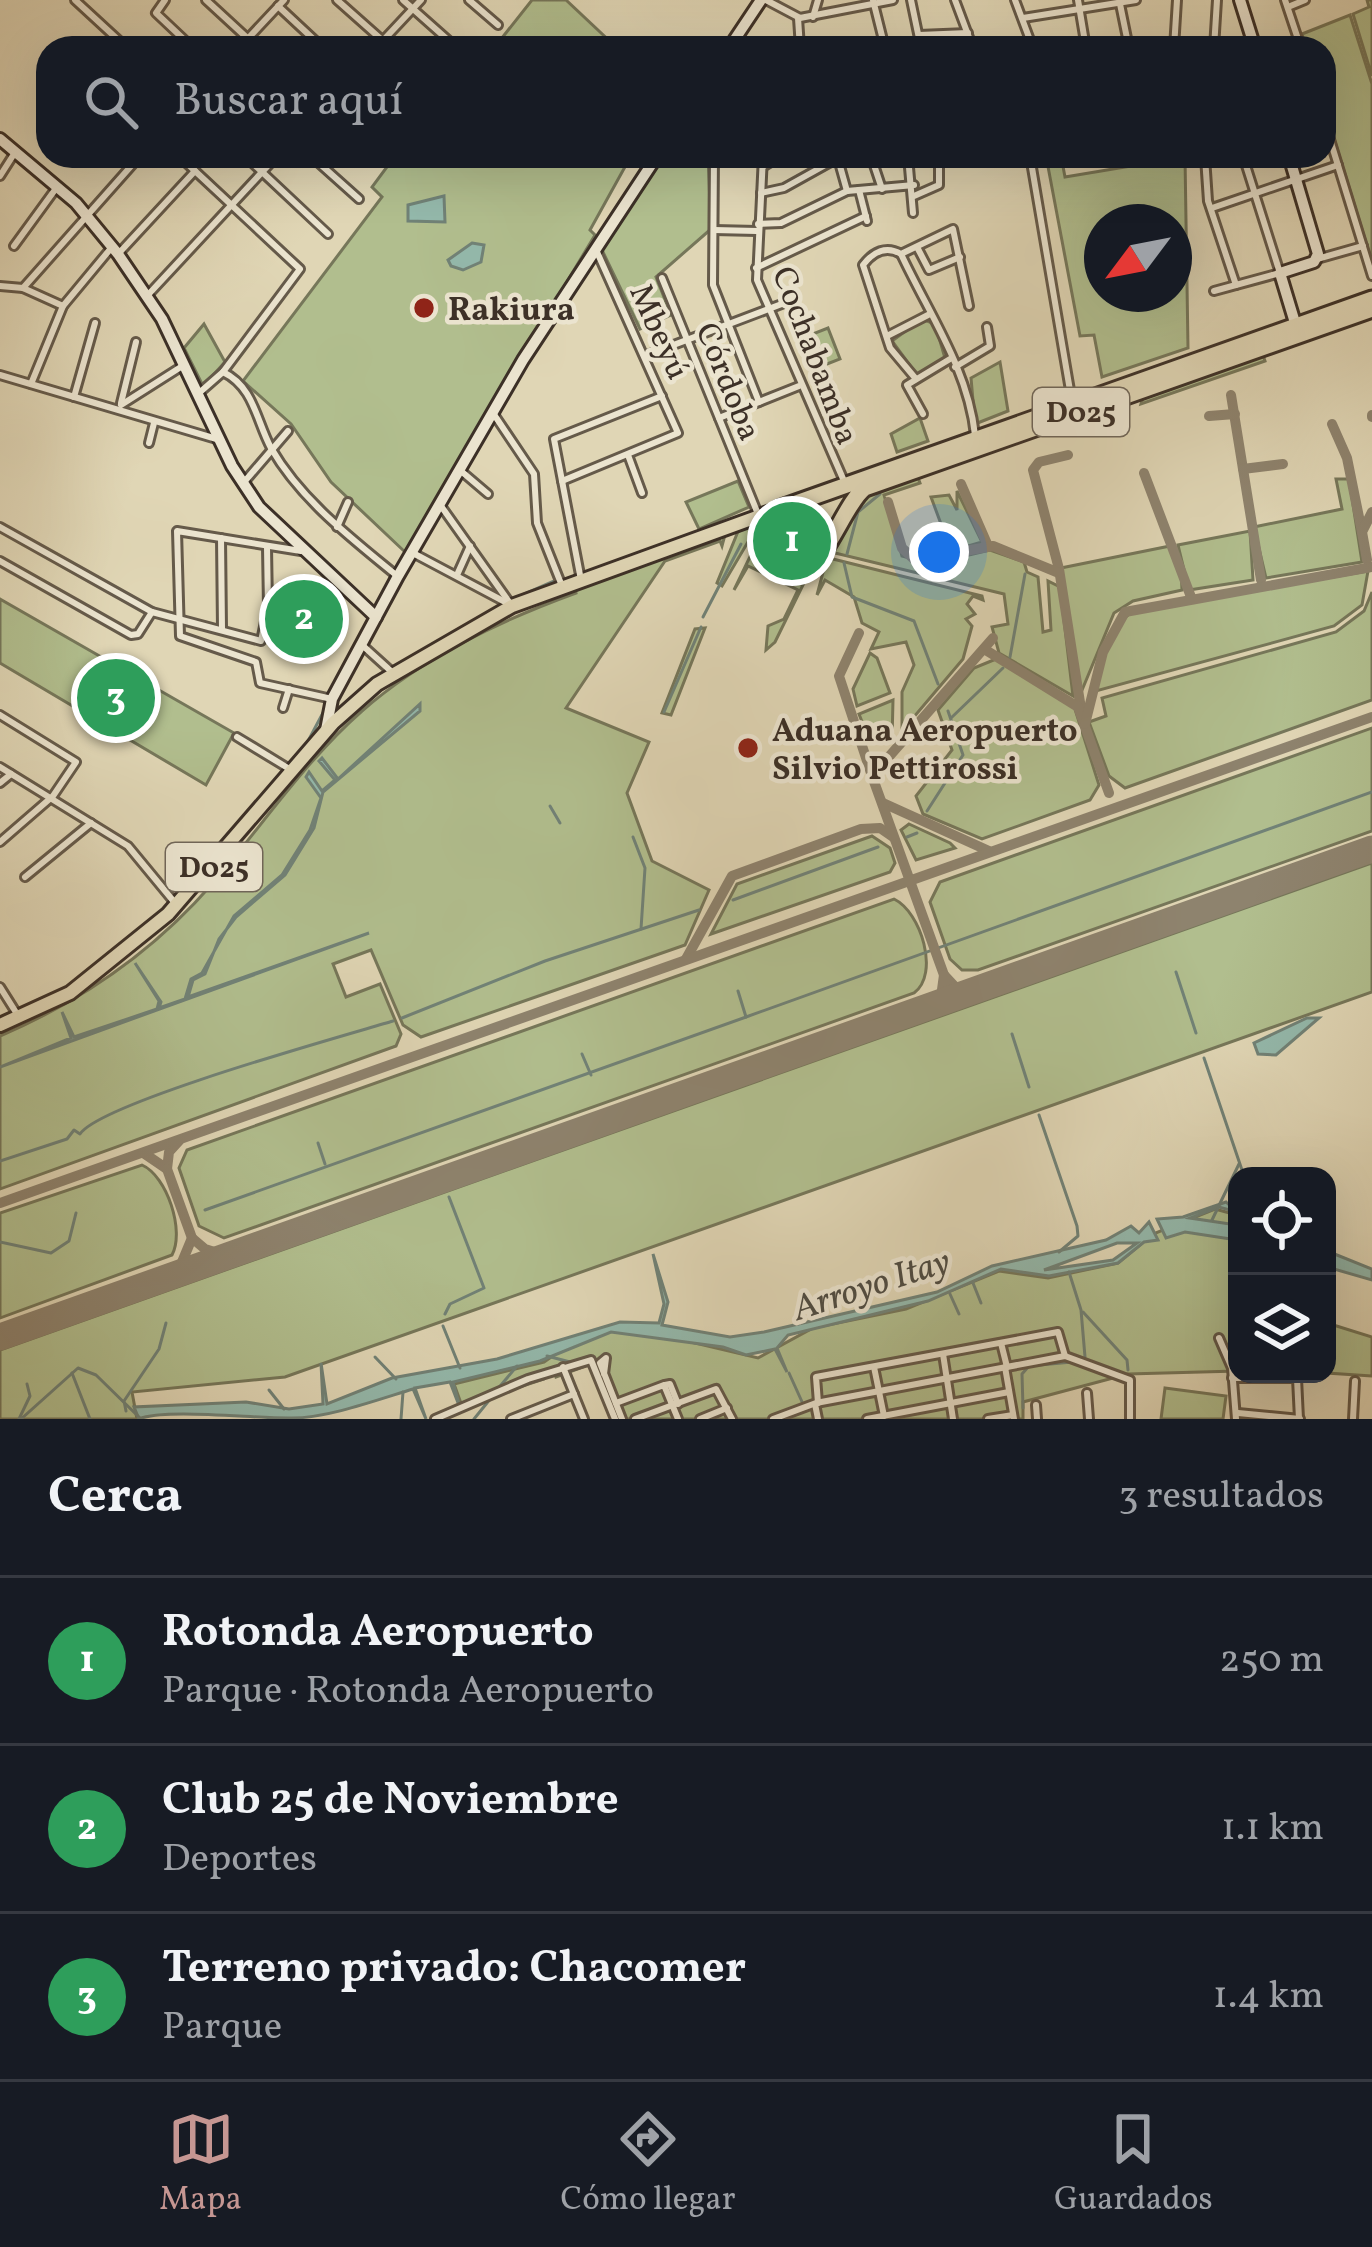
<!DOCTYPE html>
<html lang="es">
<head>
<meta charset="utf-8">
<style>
  :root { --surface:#171b24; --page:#242831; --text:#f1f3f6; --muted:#9ea1a6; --line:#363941; --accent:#c59692 }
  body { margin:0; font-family:Vollkorn,serif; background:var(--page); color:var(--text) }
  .controls { position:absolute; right:36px; bottom:36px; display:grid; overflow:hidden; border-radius:24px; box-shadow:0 12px 48px #0002 }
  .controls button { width:108px; height:108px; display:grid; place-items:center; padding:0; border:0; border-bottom:3px solid var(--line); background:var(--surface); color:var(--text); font:60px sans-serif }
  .compass { position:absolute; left:1084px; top:204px; width:108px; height:108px; border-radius:50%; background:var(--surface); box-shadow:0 12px 48px #0002; rotate:238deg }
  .you { position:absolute; left:939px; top:552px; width:42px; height:42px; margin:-30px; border:9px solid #fff; border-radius:50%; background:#1a73e8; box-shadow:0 0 0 18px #1a73e833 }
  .badge { display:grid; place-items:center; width:78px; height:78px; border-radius:50%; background:var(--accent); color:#fff; font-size:39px; font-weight:700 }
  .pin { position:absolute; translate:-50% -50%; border:6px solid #fff; box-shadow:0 3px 12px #0006 }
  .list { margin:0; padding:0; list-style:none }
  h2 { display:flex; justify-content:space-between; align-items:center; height:156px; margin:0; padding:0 48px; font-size:51px }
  h2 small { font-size:39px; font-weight:400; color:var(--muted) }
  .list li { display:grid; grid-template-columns:78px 1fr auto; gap:36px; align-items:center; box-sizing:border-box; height:168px; padding:0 48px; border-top:3px solid var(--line) }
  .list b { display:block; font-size:45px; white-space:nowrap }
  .list p { margin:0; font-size:39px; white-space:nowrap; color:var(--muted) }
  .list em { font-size:39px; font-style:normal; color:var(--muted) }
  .icon { flex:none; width:66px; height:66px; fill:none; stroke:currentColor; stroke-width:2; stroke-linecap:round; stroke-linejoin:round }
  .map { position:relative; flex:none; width:1372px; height:1419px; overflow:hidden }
  .search { position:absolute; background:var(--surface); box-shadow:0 12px 48px #0002; left:36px; right:36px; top:36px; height:132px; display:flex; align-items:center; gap:30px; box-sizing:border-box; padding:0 42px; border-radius:36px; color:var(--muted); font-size:45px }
  .sheet { height:660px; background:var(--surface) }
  nav { display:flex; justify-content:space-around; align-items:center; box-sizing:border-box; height:168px; border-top:3px solid var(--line); background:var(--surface); font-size:33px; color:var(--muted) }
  nav a { display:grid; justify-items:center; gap:6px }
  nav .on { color:var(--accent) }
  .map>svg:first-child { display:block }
</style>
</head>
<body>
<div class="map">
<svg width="1372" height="1419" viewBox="0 0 1372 1419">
  <rect width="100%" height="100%" fill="#e0d6b5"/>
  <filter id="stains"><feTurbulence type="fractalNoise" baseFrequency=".00167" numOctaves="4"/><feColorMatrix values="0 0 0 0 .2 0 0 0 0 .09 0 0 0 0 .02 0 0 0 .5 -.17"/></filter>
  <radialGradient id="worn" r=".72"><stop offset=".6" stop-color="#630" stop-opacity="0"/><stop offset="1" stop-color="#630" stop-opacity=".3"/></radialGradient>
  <g fill="#b1be8e" stroke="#76775a" stroke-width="3" fill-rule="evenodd">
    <polygon points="532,0 566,0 617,48 494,48"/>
    <polygon points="1367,0 1372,0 1372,76 1353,14 1369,7"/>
    <polygon points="1350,15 1372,84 1372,262 1324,106 1324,48 1306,48 1302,34"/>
    <polygon points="395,156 631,156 590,230 595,235 405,552 331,482 291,424 243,381 382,197 372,187"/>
    <polygon points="664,156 708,156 711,229 656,277 671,315 640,329 602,250"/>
    <path d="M1046,156H1061L1065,177L1185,157L1188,348L1102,377L1094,335L1080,336ZM1102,222H1174V294H1102Z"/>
    <polygon points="922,319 935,324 945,358 917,375 892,341"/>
    <polygon points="204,324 225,362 203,386 184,348"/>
    <polygon points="828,328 840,359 822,366 810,335"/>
    <polygon points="1263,355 1265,361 1141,404 1143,397"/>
    <polygon points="1000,362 1008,411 975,424 971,378"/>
    <polygon points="920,418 928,441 897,452 891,434"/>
    <polygon points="917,475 920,483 884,495 902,556 931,564 990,550 1024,562 1027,572 1038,577 1043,632 1051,630 1048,581 1060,587 1073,696 999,653 992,627 1008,624 1004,594 835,553 833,547 859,497"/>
    <polygon points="1336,479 1349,479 1362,562 1266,578 1254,527 1342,509"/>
    <polygon points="738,481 749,507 699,529 686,502"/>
    <polygon points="957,491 982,542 951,551 931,497 949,495 957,510"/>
    <polygon points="783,511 808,515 822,545 800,570 775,566 761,536"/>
    <polygon points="752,525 755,530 722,586 717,583 739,529"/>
    <path d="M726,531L722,546L720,541L665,561L566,708L649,742L627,793L652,861L709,890L685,945L421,1037L403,1025L371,950L333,964L346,997L380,984L401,1034L396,1046L0,1189V1036C82,1001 154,951 213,883C262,826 305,761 362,711C424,657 499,621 576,593L574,585Z"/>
    <polygon points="1250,531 1253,580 1189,590 1178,545"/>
    <polygon points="756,544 779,574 803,585 775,642 766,650 768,626 784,619 798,590 748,566 734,590"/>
    <polygon points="1170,546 1181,567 1182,590 1133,601 1114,613 1080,695 1061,568"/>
    <polygon points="833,559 982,596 983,600 973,596 967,604 975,614 966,619 972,626 963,659 902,731 902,692 914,665 906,642 871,649 879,632 862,623 854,597 825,580 817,595 826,561"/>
    <polygon points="1368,571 1362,605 1334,626 1096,691 1094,682 1117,624 1133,611"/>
    <polygon points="298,587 332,604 309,651 275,634"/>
    <polygon points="1372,592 1372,700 1125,788 1109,776 1089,722 1106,716 1102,698 1336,632 1364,611"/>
    <polygon points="0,599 234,733 206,785 0,663"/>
    <polygon points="705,628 671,715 662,713 695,629"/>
    <polygon points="870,653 877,658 890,693 857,706 853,689"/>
    <polygon points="996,659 1074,706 1099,785 1090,800 982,839 923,814 916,796 952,750 938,710 974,668"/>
    <polygon points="893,700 892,741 870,742 859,714"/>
    <polygon points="1372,728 1372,831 978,970 962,970 950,959 930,902 940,882"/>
    <polygon points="909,824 950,843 955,848 916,860 901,830"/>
    <polygon points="872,836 890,848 895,863 890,872 711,934 737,884"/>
    <polygon points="1372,863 1372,992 285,1377 132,1392 137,1419 0,1419 0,1350"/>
    <path d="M894,899C921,912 940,974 914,993L224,1238L199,1226L179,1168L187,1150Z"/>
    <path d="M142,1165C167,1176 185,1231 172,1255L0,1318V1213Z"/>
    <polygon points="1215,1209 1237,1215 1237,1371 1128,1374 1023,1402 1023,1419 618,1419 596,1362 556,1377 554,1370 544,1379 462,1406 454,1384 544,1362 571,1343 623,1326 758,1358 813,1328 906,1309 999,1271 1048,1278 1118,1263 1153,1234"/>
    <polygon points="1327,1323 1372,1337 1372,1376 1327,1373"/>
    <polygon points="1165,1388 1226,1396 1223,1419 1161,1419"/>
  </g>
  <g fill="#94b9ac" stroke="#718277" stroke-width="3" fill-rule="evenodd">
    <polygon points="444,196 445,222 408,221 408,205"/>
    <polygon points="472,243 484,245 481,262 463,270 451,266 448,260"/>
    <polygon points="420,704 420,711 323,792 314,828 285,875 236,917 219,939 205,974 193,980 188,997 369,933 0,1067 71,1038 62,1012 74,1037 157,1009 159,1001 135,963 161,1002 159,1008 185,999 191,979 202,973 234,916 282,875 310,830 321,798 306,777 309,772 322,791 335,780 319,761 322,758 338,779"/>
    <polygon points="1307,1018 1319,1018 1276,1055 1258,1054 1254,1043"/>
    <polygon points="1226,1202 1237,1212 1219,1207 1190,1218 1237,1225 1237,1240 1185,1232 1166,1238 1157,1219 1183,1217"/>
    <path d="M1149,1222L1158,1240L1144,1242L1118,1263L1049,1276L1001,1269L928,1301L788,1335L777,1348L787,1372L775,1349L746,1355L723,1347L611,1332L540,1361L453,1382L460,1408L450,1382L415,1388L426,1419L413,1389C374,1401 327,1418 292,1418C257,1419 166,1408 139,1419L134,1407L246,1402L289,1409L323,1404L321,1363L327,1404L392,1378L497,1359L620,1322L659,1323L664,1304L653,1254L668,1302L662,1325L730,1337L764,1332L937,1292L992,1266L1106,1240L1131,1226L1139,1233ZM1117,1243H1137L1113,1260L1044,1270Z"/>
    <polygon points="1327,1251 1372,1269 1372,1280 1327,1267"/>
  </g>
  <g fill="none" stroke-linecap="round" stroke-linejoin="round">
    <g stroke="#718277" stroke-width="3">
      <polyline points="748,500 752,511"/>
      <polyline points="847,554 858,512 880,494"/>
      <polyline points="844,563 852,597 914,621 938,684"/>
      <polyline points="524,594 556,580"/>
      <polyline points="703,617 741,544"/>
      <polyline points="1010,657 1025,574"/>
      <polyline points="664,712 701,627"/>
      <polyline points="951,718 1003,668"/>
      <polyline points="307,743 325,709"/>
      <polyline points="550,806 560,823"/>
      <polyline points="927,811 963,755 948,711"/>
      <polyline points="633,837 645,868 641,929"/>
      <polyline points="907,837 917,833"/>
      <polyline points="733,900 878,847"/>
      <polyline points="1176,972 1196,1033"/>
      <polyline points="746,1017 1372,792"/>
      <polyline points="402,1018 545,961 699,910"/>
      <polyline points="1012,1034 1029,1087"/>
      <polyline points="582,1054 591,1075"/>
      <polyline points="1204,1058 1244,1176"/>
      <polyline points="1039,1115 1077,1226 1078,1236 1059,1252"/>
      <polyline points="318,1143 325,1164"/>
      <path d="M0,1161L67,1139L74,1130L80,1134C100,1103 343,1036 393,1021"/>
      <polyline points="205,1210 746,1017 738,991"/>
      <polyline points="1212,1220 1239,1164"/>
      <polyline points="0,1242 51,1253 69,1241 76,1213"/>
      <polyline points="1069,1272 1081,1310 1085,1357"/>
      <polyline points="973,1283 981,1303"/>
      <polyline points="950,1294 959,1314"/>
      <polyline points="1083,1312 1127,1360 1128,1370"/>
      <polyline points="445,1314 450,1304 484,1288 449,1197"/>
      <polyline points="443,1326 460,1368"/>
      <polyline points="547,1356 574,1363"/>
      <polyline points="375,1357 396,1379"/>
      <polyline points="72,1373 90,1419"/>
      <polyline points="789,1373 803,1404"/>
      <polyline points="269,1390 284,1409"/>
      <polyline points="496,1391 517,1366"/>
      <polyline points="1023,1408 1022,1374 1029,1366 1072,1362"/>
      <polyline points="126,1411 124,1401 159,1349 166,1323"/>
      <polyline points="19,1419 30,1396 27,1384"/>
      <polyline points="21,1419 78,1368 96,1375 141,1419"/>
      <polyline points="401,1419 403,1392"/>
      <polyline points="474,1419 491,1398"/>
    </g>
    <g stroke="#8e836e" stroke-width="10">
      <polyline points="1231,395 1261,580"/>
      <polyline points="1372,415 1372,417"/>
      <polyline points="1209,416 1235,414"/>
      <polyline points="1332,424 1347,458 1362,532"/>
      <polyline points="1068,455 1039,462 1033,470 1059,569 1082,715"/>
      <polyline points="1243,469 1283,464"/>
      <polyline points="1144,473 1191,597"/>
      <polyline points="961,484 988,546"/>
      <polyline points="888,502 902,548 915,560 993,546 1059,573"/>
      <polyline points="1367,560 1362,532 1372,512"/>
      <polyline points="859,633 839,676 872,776"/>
      <polyline points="984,649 1078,707 1109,793"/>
      <polyline points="1085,724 1103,652 1125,612 1372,567"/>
      <polyline points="883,803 989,851"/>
      <polyline points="686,959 732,876 861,829 880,828 893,837"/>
      <polyline points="944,975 872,776 993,638"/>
      <polyline points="930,1007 941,997 944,975 957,989 971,992"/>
      <polyline points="145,1154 167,1169 169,1152 179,1141"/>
      <polyline points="167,1169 192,1238"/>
      <polyline points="0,1203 1372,717"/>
      <polyline points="177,1274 192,1238 205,1249 227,1256"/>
    </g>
    <polyline stroke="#8e836e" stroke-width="27" points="0,1337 1372,849"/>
    <defs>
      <g id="street">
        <polyline points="75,0 127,48"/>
        <polyline points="165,0 156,13 193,48"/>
        <polyline points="206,0 258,48"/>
        <polyline points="337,0 391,48"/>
        <polyline points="403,0 457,48"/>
        <polyline points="469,0 498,25"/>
        <polyline points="766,0 800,18 893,0"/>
        <polyline points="873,0 885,48"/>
        <polyline points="911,0 921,48"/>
        <polyline points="955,0 973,48"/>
        <polyline points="1015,0 1033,48"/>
        <polyline points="1078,0 1086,48"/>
        <polyline points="1285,0 1301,48"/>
        <polyline points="1120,4 1129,48"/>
        <polyline points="278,6 323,48"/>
        <polyline points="1288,7 1305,0"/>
        <polyline points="813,17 818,0"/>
        <polyline points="798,18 800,48"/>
        <polyline points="1023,18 1136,0"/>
        <polyline points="919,35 968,33"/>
        <polyline points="239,48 284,0"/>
        <polyline points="376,48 421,0"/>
        <polyline points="1174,48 1177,0"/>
        <polyline points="1214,48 1217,0"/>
        <polyline points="1324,120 1372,276"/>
        <polyline points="179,156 300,269 223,372 199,393"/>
        <polyline points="245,156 328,234"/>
        <polyline points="311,156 359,199"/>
        <polyline points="714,156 713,285 759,402"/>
        <polyline points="763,156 757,280 844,481"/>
        <polyline points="871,156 882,189"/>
        <polyline points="908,156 913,213"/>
        <polyline points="1030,156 1072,402"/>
        <polyline points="1205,157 1208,201 1236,285"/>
        <polyline points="838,159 847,191"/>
        <polyline points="764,166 781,156"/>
        <polyline points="0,176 14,154"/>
        <polyline points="859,190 867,221"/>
        <polyline points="761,193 784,188 838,158"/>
        <polyline points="914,196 939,185 939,156"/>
        <polyline points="1212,208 1338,165"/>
        <polyline points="758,224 781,223 847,191 914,185"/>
        <polyline points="714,230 757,231"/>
        <polyline points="14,246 57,187"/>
        <polyline points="917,247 929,270 960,257"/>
        <polyline points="120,252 195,171"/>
        <path d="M901,254C929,314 968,369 975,435"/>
        <polyline points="1317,259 1363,246"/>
        <polyline points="756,268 866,216"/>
        <polyline points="662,278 758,514"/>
        <polyline points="0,286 23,288 63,306"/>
        <polyline points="23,288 140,156"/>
        <polyline points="1214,291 1280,273 1243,156"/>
        <polyline points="147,296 277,156"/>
        <polyline points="889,335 928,315"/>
        <polyline points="647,355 787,302"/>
        <polyline points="955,367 990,346 987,327"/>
        <path d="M223,372C254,387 256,420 271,448C301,500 351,538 396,575"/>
        <polyline points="0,375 220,440"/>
        <path d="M916,379L890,348L863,265C873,252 886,245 901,254L953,229L969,306"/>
        <polyline points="31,384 63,306 112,247"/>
        <polyline points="74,397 95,323"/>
        <polyline points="121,403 136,342"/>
        <polyline points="121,405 184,365"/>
        <polyline points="493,413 534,474 537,523 562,586"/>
        <polyline points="923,414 907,385 950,359"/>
        <polyline points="719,418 799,386"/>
        <polyline points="149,443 154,423"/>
        <polyline points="628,455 642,493"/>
        <polyline points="461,471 488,494"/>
        <polyline points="245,481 288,431"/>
        <polyline points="562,481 678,433 597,252"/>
        <polyline points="441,506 512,606"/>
        <polyline points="0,527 152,612 261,641 268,607 267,547"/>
        <polyline points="337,527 348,502"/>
        <polyline points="221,538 222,629"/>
        <polyline points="301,551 177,531 180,636 256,662 260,683 332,699"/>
        <polyline points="411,552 509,604"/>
        <polyline points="0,561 131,635 138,634 152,612"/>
        <polyline points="457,575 470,546"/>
        <polyline points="581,580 554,439 662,396"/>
        <polyline points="361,644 393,673"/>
        <polyline points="283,708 289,689"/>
        <polyline points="0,715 76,762 53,796 0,842"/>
        <polyline points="237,737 291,770"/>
        <polyline points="0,767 128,846 175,903"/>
        <polyline points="0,783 11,774"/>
        <polyline points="25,877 91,823"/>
        <polyline points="0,987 17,1014"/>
        <polyline points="1219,1338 1232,1368 1236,1419"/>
        <polyline points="1001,1343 1007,1367"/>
        <polyline points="943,1354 953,1419"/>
        <polyline points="563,1367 584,1419"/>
        <polyline points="874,1367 884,1416"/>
        <polyline points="1005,1367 1014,1419"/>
        <polyline points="604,1374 606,1358 600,1363 622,1419"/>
        <polyline points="1232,1378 1297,1378 1299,1419"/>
        <polyline points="665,1385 670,1384 678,1404"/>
        <polyline points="1087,1393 1089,1419"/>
        <polyline points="616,1403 664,1385 678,1419"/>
        <polyline points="818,1403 816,1377 1058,1332 1065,1356"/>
        <polyline points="815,1404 818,1419"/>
        <polyline points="1036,1405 1037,1419"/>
        <polyline points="1238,1413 1300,1419"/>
        <polyline points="435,1419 528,1379 591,1360 615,1419"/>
        <polyline points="511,1419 574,1394"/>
        <polyline points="635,1419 716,1389 732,1419"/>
        <polyline points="700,1419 727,1408"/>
        <polyline points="773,1419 816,1403 1065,1356 1130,1380 1130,1419"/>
        <polyline points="867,1419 1009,1392"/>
        <polyline points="988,1419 1013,1415"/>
        <polyline points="1353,1419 1355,1381"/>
      </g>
      <g id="secondary">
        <polyline points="1240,0 1255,48"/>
        <polyline points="729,48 761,0"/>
        <polyline points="0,139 76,203 118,254 162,319 232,466 259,507 376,617"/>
        <polyline points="1289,156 1318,254 1314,262 1280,273 1296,326"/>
        <polyline points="326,730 332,699 398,576 523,360 657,156"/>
      </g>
      <polyline id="primary" points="0,1025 70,993 168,914 333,723 377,684 512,606 779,509"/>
      <g id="highway">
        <path d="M1372,299L779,509L760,532L763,556C812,620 838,506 865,488L1372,309"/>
        <polyline points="789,507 806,510 819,521 822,552"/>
      </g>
    </defs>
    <use href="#street" stroke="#655a4a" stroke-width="12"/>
    <use href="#secondary" stroke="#3c3027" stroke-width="16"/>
    <use href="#primary" stroke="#3c3027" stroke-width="18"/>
    <use href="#highway" stroke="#3c3027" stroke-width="21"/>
    <use href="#street" stroke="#ebe4cf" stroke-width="6"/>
    <use href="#secondary" stroke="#ebe4cf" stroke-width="10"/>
    <use href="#primary" stroke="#e0d6b5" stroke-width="12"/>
    <use href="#highway" stroke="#e0d6b5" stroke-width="15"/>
  </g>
  <g fill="#8f2418" stroke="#ebe4cf" stroke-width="4.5">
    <circle cx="424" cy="308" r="12"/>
    <circle cx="748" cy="748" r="12"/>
  </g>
  <g text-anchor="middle" stroke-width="9" stroke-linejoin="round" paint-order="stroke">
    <g fill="#ebe4cf" stroke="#706659" stroke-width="3">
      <rect x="1033" y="388" width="96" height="48" rx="9"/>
      <rect x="166" y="843" width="96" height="48" rx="9"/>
    </g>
    <g font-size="30" font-weight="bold" fill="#3c3027">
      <text x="1081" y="422">D025</text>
      <text x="214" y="877">D025</text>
    </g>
    <g font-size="33" font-weight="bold" fill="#3c3027" stroke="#ebe4cf" text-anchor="start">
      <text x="448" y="320">Rakiura</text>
      <text x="772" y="741">Aduana Aeropuerto<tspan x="772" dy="38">Silvio Pettirossi</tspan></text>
    </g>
    <g font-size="33" fill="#3c3027" stroke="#ebe4cf">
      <text transform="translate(661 331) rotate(66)" y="12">Mbeyú</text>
      <text transform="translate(817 355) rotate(69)" y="12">Cochabamba</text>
      <text transform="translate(730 381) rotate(68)" y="12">Córdoba</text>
    </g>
    <g font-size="36" font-style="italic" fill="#4e4b42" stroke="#ebe4cf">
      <text transform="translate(871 1283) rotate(-18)" y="13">Arroyo Itay</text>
    </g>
  </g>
  <rect width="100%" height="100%" filter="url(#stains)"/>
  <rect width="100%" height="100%" fill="url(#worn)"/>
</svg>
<div class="controls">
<button><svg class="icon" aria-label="locate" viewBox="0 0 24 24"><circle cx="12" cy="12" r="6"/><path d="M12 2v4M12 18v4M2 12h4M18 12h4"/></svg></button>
<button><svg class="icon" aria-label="layers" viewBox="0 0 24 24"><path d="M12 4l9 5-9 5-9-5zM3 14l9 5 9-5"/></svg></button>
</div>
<svg class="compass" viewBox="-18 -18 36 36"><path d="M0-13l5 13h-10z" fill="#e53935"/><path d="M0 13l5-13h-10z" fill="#9ea1a6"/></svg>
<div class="you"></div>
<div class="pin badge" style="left:792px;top:541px;background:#2e9e5b">1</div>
<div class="pin badge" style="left:304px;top:619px;background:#2e9e5b">2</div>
<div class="pin badge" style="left:116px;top:698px;background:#2e9e5b">3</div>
<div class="search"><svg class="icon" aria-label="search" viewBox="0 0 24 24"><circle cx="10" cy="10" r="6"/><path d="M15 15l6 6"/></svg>Buscar aquí</div>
</div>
<section class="sheet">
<h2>Cerca<small>3 resultados</small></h2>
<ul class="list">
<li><span class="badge" style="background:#2e9e5b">1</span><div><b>Rotonda Aeropuerto</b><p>Parque · Rotonda Aeropuerto</p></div><em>250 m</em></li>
<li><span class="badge" style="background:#2e9e5b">2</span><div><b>Club 25 de Noviembre</b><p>Deportes</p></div><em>1.1 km</em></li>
<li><span class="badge" style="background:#2e9e5b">3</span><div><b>Terreno privado: Chacomer</b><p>Parque</p></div><em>1.4 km</em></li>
</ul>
</section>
<nav>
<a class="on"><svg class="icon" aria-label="map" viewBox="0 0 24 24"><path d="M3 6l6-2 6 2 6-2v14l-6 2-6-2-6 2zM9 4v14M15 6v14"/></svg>Mapa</a>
<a><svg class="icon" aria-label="directions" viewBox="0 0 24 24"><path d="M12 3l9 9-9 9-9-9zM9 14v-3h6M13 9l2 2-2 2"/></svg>Cómo llegar</a>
<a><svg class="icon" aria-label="saved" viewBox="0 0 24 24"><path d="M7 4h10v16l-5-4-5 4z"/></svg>Guardados</a>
</nav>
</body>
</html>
